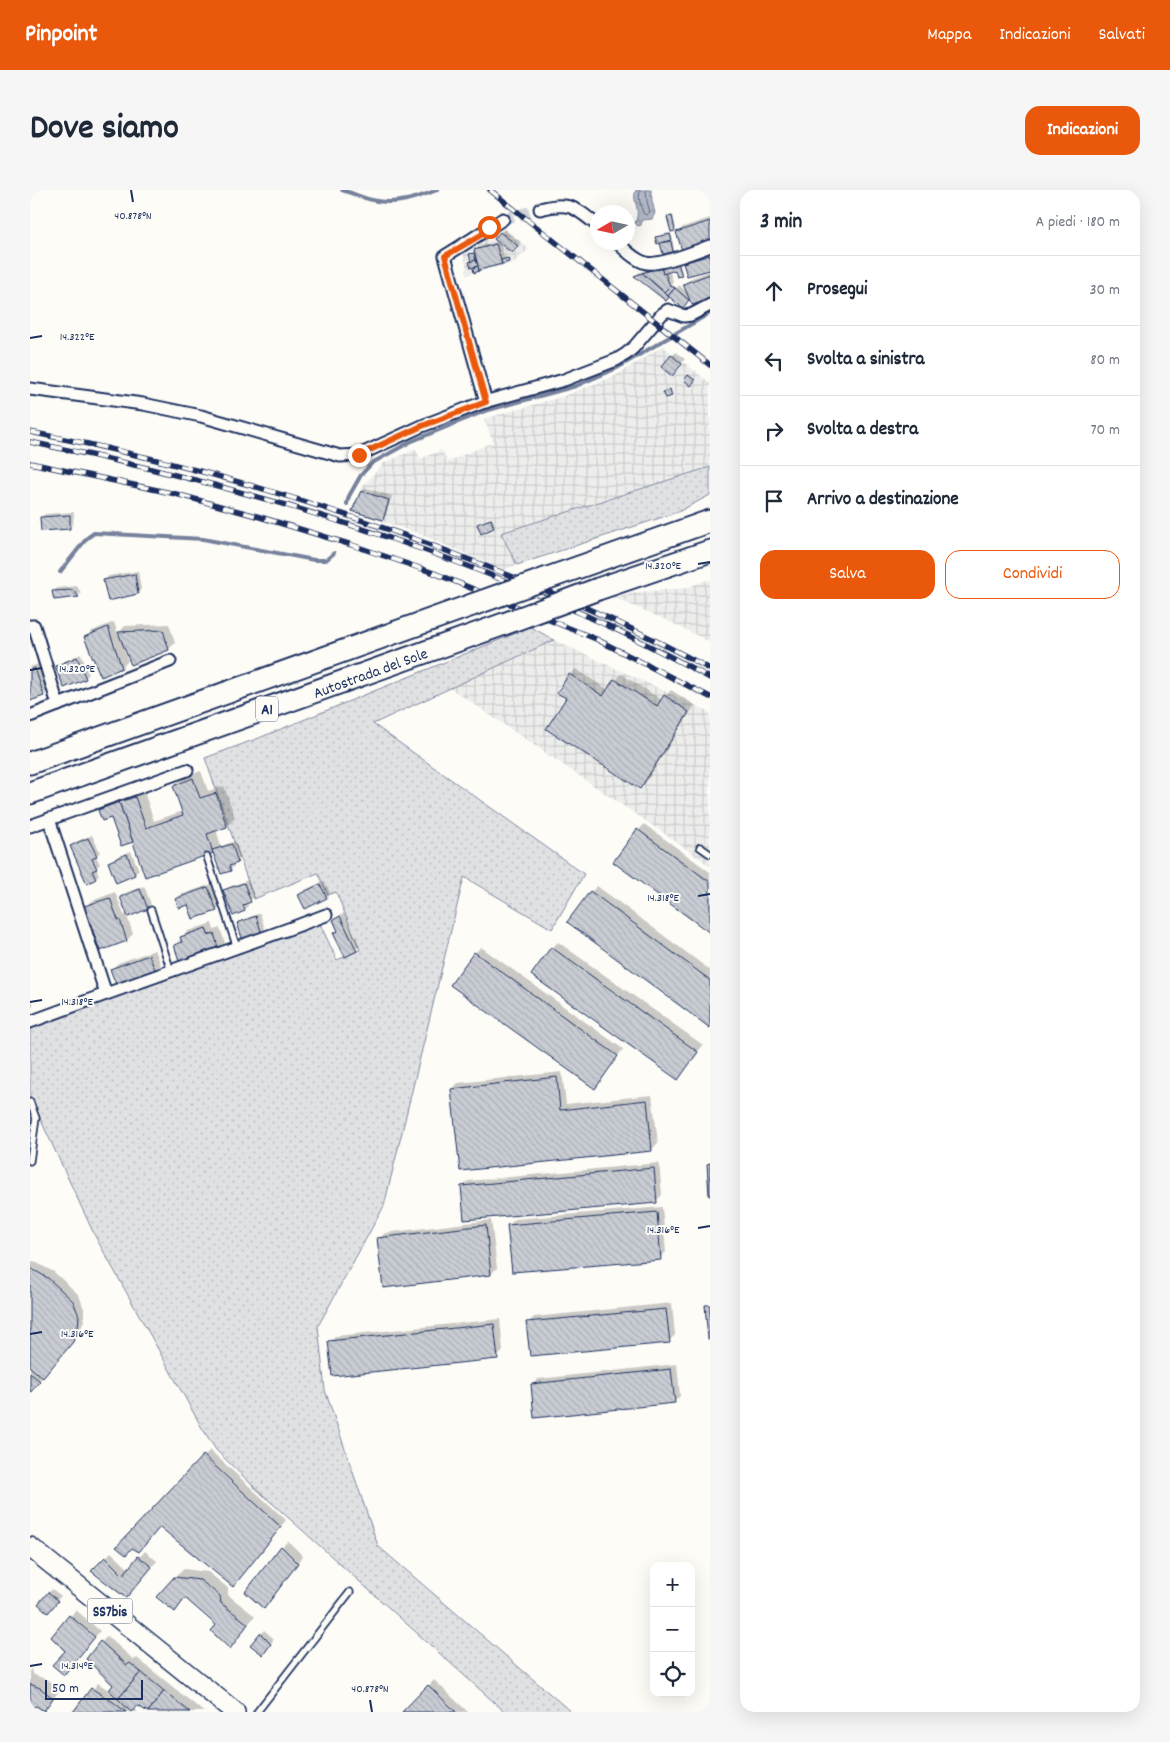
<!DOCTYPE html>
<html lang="it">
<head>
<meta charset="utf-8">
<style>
  :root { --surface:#fff; --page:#f6f6f7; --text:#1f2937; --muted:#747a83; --line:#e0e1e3; --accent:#ea580c }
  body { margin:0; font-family:Dekko,sans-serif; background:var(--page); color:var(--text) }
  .controls { position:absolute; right:15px; bottom:15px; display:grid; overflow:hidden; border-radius:10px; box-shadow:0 5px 20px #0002 }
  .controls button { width:45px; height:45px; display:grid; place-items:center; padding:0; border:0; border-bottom:1px solid var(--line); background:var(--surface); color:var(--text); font:25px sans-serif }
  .compass { position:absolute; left:560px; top:15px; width:45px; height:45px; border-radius:50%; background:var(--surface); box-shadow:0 5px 20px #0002; rotate:261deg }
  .scale { position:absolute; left:15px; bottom:12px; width:98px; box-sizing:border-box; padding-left:5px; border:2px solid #1b2f5e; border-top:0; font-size:14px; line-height:18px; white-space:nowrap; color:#1b2f5e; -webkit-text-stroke:4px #fdfcf7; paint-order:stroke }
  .stop { position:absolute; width:15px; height:15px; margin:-11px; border:4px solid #ea580c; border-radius:50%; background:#fff }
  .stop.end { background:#ea580c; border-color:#fff; box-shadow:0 1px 5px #0008 }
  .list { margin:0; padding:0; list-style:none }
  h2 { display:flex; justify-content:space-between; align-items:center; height:65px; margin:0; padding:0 20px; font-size:21px }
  h2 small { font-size:16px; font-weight:400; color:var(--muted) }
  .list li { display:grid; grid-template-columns:32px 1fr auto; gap:15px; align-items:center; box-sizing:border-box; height:70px; padding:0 20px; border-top:1px solid var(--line) }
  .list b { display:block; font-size:19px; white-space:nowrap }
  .list em { font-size:16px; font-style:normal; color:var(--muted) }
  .actions { display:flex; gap:10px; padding:15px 20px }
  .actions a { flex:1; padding:11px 0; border:1px solid var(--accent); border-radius:15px; text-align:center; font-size:18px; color:var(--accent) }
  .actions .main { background:var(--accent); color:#fff }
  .icon { flex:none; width:28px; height:28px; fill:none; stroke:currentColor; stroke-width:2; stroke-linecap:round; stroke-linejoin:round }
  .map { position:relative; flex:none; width:680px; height:1522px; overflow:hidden; border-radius:15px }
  header { display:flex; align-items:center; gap:30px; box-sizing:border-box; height:70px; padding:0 25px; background:var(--accent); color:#fff }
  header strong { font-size:24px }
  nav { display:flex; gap:28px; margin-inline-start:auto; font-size:18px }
  .intro { display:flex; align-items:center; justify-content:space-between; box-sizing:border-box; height:120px; padding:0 30px }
  h1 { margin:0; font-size:35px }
  .button { padding:12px 22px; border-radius:15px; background:var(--accent); color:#fff; font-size:18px; font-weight:700 }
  main { display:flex; gap:30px; padding:0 30px }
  aside { flex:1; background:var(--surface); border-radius:15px; box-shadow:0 5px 20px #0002 }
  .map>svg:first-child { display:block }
</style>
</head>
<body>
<header>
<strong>Pinpoint</strong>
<nav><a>Mappa</a><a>Indicazioni</a><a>Salvati</a></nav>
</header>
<div class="intro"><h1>Dove siamo</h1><a class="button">Indicazioni</a></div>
<main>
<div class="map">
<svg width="680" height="1522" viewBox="0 0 680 1522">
  <defs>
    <pattern id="industrial-grid" width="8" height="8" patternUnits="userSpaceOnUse" patternTransform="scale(1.25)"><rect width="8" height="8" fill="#edeeec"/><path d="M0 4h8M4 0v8" fill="none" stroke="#cbcccd"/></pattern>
    <pattern id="green-dots" width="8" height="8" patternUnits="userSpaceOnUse" patternTransform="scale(1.25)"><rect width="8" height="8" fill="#e0e1e3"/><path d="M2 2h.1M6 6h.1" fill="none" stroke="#c0c1c5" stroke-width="1.8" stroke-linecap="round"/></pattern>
    <pattern id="water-ripples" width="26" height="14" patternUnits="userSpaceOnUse" patternTransform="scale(1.25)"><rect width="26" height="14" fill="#b3b8c5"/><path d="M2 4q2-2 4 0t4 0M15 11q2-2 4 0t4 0" fill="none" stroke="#9196a3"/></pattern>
    <pattern id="building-back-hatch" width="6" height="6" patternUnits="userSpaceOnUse" patternTransform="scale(1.25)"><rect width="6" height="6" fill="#c9ccd3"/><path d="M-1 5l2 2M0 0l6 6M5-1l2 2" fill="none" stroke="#acb0b8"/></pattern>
  </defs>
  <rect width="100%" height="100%" fill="#fdfcf7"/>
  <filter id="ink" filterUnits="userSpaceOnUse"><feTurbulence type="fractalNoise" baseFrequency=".02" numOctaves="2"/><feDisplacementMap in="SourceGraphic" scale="10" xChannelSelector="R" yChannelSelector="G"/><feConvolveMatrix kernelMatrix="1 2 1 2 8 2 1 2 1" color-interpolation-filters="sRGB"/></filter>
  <g filter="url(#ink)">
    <g fill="url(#industrial-grid)">
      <polygon points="461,30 499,59 483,73 436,85 436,73 430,50 451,38"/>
      <polygon points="633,156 680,193 680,277 471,343 487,375 474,380 392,345 321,321 331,298 354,273 386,259 390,269 412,260 417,272 463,252 454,229 534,206 585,186"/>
      <polygon points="680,389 680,452 634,429 582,407 608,402 656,398"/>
      <polygon points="524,450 680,522 680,676 635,644 420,498"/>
    </g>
    <g fill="url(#green-dots)" stroke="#7e88a0">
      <polygon points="680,277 680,305 648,322 487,375 471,343"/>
      <polygon points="501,437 524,450 343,534 554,684 522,739 434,687 354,1016 288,1136 295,1200 348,1356 541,1522 475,1522 223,1296 186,1260 172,1238 65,1046 0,907 0,836 290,734 307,770 330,760 306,702 298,705 288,683 224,709 175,568 229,548"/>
    </g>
    <path fill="url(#water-ripples)" stroke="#76819c" d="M606,0H621L622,11L625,23L622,29L612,30L611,35L608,36L605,33C612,18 601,12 606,0Z"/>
    <g fill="#0003">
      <polygon points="643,25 646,38 644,40 639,27"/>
      <polygon points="680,28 680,49 647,43 653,37"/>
      <polygon points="474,39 491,52 486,58 470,52 475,69 479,68 480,70 445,81 440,64 445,62 449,57 469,51 471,43"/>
      <polygon points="641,43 644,59 634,63 631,51 626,47"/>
      <polygon points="680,62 680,78 655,73 661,67"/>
      <polygon points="649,72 652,83 651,85 646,78 639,80 643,91 641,94 647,98 649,95 658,103 655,94 661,88 680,81 680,110 668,111 660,108 657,113 639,105 636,109 606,85 610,82 635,74"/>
      <polygon points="646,162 655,169 646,180 633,177"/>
      <polygon points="336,298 362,306 356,325 352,329 332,301"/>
      <polygon points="44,322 43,334 39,338 11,328 15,324"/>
      <polygon points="462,328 465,335 452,342 450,333"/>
      <polygon points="108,381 111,399 108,403 75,390 78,386"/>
      <polygon points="47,396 51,403 48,406 23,402 27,398"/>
      <polygon points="84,432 88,444 95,436 139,434 145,453 139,459 101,473 96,459 94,460 98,471 92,477 72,485 56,447 62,441"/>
      <polygon points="51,464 59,484 55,488 27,476 31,473"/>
      <polygon points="11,473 19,499 13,505 0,509 0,477"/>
      <polygon points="546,479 578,500 591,484 632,510 641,500 665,515 616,592 610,598 537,508 540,485"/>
      <polygon points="171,581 178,601 194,596 205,628 197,636 186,639 191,656 205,651 211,668 203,673 204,676 200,680 184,661 116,685 103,650 82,627 69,620 73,616 94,609 99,604 113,599 124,631 153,621 144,596 152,588"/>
      <polygon points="614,634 680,682 680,741 584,672"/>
      <polygon points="62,645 70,662 66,666 70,674 66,678 69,685 65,688 41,656 45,652"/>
      <polygon points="101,661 109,680 105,684 87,691 80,672 83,669"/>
      <polygon points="218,690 224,707 217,712 218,716 215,720 195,700 199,697"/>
      <polygon points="294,691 300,703 297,707 269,705 273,701"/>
      <polygon points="182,694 190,716 186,720 147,709 150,705"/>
      <polygon points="114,696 121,714 117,718 97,726 103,744 97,750 56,717 62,711 85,702 94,725 98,724 91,707 95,703"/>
      <polygon points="567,696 680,780 680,836 561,702"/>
      <polygon points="230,723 235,739 232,743 208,734 212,730"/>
      <polygon points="314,723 330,756 316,765 305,743 309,739 304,730"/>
      <polygon points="182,733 184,740 190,738 195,753 189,759 145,755 158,741"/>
      <polygon points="528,752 673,855 648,888 522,758"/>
      <polygon points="451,757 593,859 570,891 445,763"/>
      <polygon points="125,760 131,775 125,781 82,779 88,773"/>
      <polygon points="0,807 4,815 0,819"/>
      <polygon points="532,882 536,914 622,905 628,953 622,959 422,899 428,893"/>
      <polygon points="629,973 632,1005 626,1011 432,997 438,991"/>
      <polygon points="632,1017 636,1062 630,1068 479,1035 485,1029"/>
      <polygon points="461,1030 467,1078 461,1084 349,1049 355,1043"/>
      <polygon points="0,1071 3,1071 24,1082 49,1105 54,1119 54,1130 49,1144 0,1202"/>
      <polygon points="642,1113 645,1145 639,1151 498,1133 504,1127"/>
      <polygon points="470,1129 473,1161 467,1168 300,1152 306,1146"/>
      <polygon points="647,1174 650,1206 644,1212 502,1195 508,1189"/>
      <polygon points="180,1260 256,1330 209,1389 130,1336 102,1357 88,1357"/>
      <polygon points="258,1351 273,1366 234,1417 252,1357"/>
      <polygon points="115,1361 127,1371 101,1401 63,1381 81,1362 99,1379"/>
      <polygon points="154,1379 178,1382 198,1398 198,1405 225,1426 200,1457 188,1434 157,1408 145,1420 145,1387"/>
      <polygon points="22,1399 31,1406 21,1417 19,1403"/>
      <polygon points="46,1420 70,1441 40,1477 37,1461 22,1447"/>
      <polygon points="234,1440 244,1449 236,1460 231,1444"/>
      <polygon points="77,1446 104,1470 107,1468 174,1522 118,1522 108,1515 104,1518 108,1522 45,1522 68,1493 80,1501 84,1495 57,1469"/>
      <polygon points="0,1478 4,1485 18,1490 30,1499 22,1511 14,1519 6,1515 0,1517"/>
      <polygon points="404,1490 438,1522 374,1522"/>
    </g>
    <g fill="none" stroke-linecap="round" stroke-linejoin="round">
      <polyline stroke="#586687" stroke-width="1" points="610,0 609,8 613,23 616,25 620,22 617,12 616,0"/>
      <g stroke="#76819c" stroke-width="4">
        <path d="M312,0C322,3 332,8 342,10C364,16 387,8 407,0"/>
        <polyline points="317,314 319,306 331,285 342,273 380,252 455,221 546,196 587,178 680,123"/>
        <polyline points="30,382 57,348 64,343 173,349 284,370 296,370 304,363"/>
      </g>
    </g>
    <g fill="url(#building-back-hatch)" stroke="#1b2f5e">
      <polygon points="642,26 645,41 641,42 637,27"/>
      <polygon points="680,31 680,50 652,60 646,42"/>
      <polygon points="470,42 488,56 482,63 464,49"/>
      <polygon points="640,44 642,50 627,54 625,47"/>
      <polygon points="641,51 643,62 633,64 630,53"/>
      <polygon points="466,54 472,74 449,80 444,60"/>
      <polygon points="444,63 446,70 441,72 439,64"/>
      <polygon points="680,65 680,80 657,86 653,73"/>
      <polygon points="478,68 479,72 472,74 471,70"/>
      <polygon points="446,70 448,76 441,78 439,72"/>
      <polygon points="648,73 652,86 647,87 645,80 633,84 631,77"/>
      <polygon points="448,76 449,81 444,83 443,78"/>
      <polygon points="631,77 633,84 635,83 640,96 634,102 612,83"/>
      <polygon points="612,83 639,107 636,111 604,86"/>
      <polygon points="680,84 680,112 669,117 668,113 662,115 653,94"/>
      <polygon points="640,96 645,98 638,106 634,102"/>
      <polygon points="645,98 659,110 653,118 638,106"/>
      <polygon points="641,165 652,174 642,186 631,177"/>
      <polygon points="658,185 665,190 661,196 654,190"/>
      <polygon points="640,199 642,206 636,208 633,202"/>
      <polygon points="331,301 359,310 353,330 322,321"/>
      <polygon points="40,325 40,339 11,341 10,327"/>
      <polygon points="461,329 464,338 451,344 447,334"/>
      <polygon points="105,384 108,404 78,411 73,390"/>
      <polygon points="43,400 49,407 24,410 22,401"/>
      <polygon points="78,437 92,478 71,487 54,447"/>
      <polygon points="133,440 139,460 101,475 88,442"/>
      <polygon points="47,467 56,489 34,498 25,476"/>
      <polygon points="5,478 14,506 0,511 0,480"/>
      <polygon points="539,484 573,506 584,489 627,516 634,505 659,522 610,599 516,539 536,508 527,503"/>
      <polygon points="163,588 170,608 186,603 197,637 177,644 183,663 115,687 89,612 105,607 116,638 153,625 143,596"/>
      <polygon points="89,612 103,652 91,656 81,628 72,631 68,620"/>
      <polygon points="607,639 680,692 680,743 583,672"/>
      <polygon points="58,648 67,666 62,669 67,679 62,681 66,689 57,694 40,656"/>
      <polygon points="202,654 208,673 199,676 201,681 191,684 182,660"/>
      <polygon points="97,664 105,685 86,693 78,672"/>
      <polygon points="214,693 221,712 213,715 215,721 203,726 193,700"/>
      <polygon points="290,694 297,708 275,719 268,705"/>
      <polygon points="178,697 187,721 163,729 158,715 149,718 145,709"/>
      <polygon points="110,699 118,719 98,727 90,707"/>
      <polygon points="560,701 680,790 680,838 537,732"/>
      <polygon points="80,708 88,730 90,730 97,751 70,761 54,716"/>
      <polygon points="226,726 232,744 213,751 207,733"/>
      <polygon points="310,726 327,761 315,767 303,743 308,741 303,730"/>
      <polygon points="176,738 178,745 184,743 189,761 150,774 144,755 152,752 150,747"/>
      <polygon points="521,757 668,862 648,890 501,785"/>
      <polygon points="444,762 588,866 565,899 420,795"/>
      <polygon points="119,765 126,782 87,797 80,779"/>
      <polygon points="527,887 530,920 617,910 622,961 430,981 421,899"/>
      <polygon points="680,973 680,1006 679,1006 677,974"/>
      <polygon points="624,978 627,1013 434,1030 431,996"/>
      <polygon points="627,1022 631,1070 482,1082 477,1035"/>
      <polygon points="456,1035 461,1085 353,1098 347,1048"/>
      <polygon points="0,1078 18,1088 43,1111 49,1126 48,1137 43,1152 13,1188 0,1177"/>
      <polygon points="675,1115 680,1115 680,1149 678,1149"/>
      <polygon points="636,1119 640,1153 500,1166 496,1132"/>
      <polygon points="464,1134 468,1169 302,1186 298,1151"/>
      <polygon points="641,1179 645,1213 504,1228 501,1194"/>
      <polygon points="0,1183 10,1191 0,1203"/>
      <polygon points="173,1265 251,1337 203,1397 130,1337 109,1362 102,1358 96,1365 86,1357"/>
      <polygon points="251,1356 268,1373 234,1419 215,1402"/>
      <polygon points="108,1366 122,1377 96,1408 61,1381 75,1367 93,1385"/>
      <polygon points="144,1387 170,1390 190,1406 191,1413 218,1434 200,1459 181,1441 186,1435 155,1408 145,1422 126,1407"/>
      <polygon points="18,1402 28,1411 18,1423 8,1414"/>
      <polygon points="39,1425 65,1447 34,1485 22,1475 35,1461 21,1447"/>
      <polygon points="230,1443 241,1454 233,1465 220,1455"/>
      <polygon points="70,1451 97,1475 100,1473 111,1482 88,1509 79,1500 83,1495 56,1469"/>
      <polygon points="111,1482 134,1501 118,1522 108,1516 101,1522 88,1509"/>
      <polygon points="0,1494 10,1498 23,1508 14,1521 6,1516 0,1519"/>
      <polygon points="398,1495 426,1522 372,1522"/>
      <polygon points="61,1498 83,1512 96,1522 43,1522"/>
      <polygon points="134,1501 160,1522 118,1522"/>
    </g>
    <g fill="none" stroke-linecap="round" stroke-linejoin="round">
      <polyline stroke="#d0d3d8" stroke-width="11" stroke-dasharray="11 5.5" stroke-linecap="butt" points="473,29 510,19"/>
      <defs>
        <g id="service">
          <polyline points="670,657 680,664"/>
          <polyline points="177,667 207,758"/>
          <polyline points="121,720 141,781"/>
          <polyline points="0,912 6,928 0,971"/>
          <polyline points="227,1522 320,1402"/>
        </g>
        <g id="minor">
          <path d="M510,19C539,11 545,17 568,36"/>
          <path d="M587,52C595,60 605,70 616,73C628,76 667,61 680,56"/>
          <polyline points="0,199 113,214 171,226 310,266 329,265 392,236 454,212 534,190 586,170 596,164 604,157 632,124 638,120 654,126 661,125 680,115"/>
          <path d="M456,212L415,66C435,54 454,41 473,29"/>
          <polyline points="0,436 4,436 28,515"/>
          <polyline points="0,526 140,471"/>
          <polyline points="19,629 76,804 264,737 296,725"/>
          <polyline points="0,636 157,580"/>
          <polyline points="0,832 76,804"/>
        </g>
        <polyline id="primary" points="0,1357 205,1522"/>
        <g id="motorway">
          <polyline points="518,388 680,331"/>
          <polyline points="568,399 680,361"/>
          <polyline points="0,573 442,415"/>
          <polyline points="0,603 474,434"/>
        </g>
      </defs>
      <use href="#service" stroke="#1b2f5e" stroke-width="9"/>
      <use href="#minor" stroke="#1b2f5e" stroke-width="15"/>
      <use href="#primary" stroke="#1b2f5e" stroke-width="22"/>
      <use href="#motorway" stroke="#1b2f5e" stroke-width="25"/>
      <use href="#service" stroke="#fdfcf7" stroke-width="5.5"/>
      <use href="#minor" stroke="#fdfcf7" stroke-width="11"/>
      <use href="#primary" stroke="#fdfcf7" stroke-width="19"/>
      <use href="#motorway" stroke="#fdfcf7" stroke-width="21"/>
      <defs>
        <g id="rail">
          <polyline points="460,0 680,175"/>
          <path d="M0,242C155,272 307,317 453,375C530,405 607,439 680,479"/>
          <path d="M0,252C231,299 473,373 680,488"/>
          <polyline points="0,273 146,304 230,327 322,355 404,383 566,449 680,507"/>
        </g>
      </defs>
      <use href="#rail" stroke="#1b2f5e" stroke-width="5.5"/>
      <use href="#rail" stroke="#fdfcf7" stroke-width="4" stroke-dasharray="11" stroke-linecap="butt"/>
      <defs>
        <g id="motorway-bridge">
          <polyline points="442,415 518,388"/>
          <polyline points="474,434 568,399"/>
        </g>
      </defs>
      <use href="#motorway-bridge" stroke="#1b2f5e" stroke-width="25" stroke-linecap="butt"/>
      <use href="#motorway-bridge" stroke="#fdfcf7" stroke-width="21"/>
    </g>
  </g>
  <g fill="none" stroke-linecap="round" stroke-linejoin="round" filter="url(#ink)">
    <polyline stroke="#ea580c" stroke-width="6" points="329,265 392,236 456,212 415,66 451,45 459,37"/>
  </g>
  <path fill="none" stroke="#1b2f5e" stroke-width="2" d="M101,0L103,12M0,148L12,146M668,374L680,372M0,480L12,478M668,706L680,704M0,812L12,810M668,1038L680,1036M0,1144L12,1142M0,1476L12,1474M340,1510L342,1522"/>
  <g text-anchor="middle" stroke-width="4" stroke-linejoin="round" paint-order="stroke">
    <g fill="#fdfcf7" stroke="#5f6c8c" stroke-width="1">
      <rect x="226" y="506.5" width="22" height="25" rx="4"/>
      <rect x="57.5" y="1408.5" width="45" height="25" rx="4"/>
    </g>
    <g font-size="15" font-weight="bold" fill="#1b2f5e">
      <text x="237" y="524">A1</text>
      <text x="80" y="1426">SS7bis</text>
    </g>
    <g font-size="16" fill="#1b2f5e" stroke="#fdfcf7">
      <text transform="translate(340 482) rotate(-20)" y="6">Autostrada del Sole</text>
    </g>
  </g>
  <g font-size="12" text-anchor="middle" fill="#1b2f5e" stroke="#fdfcf7" stroke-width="4" stroke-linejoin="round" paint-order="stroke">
    <text x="103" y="29">40.878°N</text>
    <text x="47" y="150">14.322°E</text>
    <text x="633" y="379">14.320°E</text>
    <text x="47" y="482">14.320°E</text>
    <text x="633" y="711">14.318°E</text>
    <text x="47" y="815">14.318°E</text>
    <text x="633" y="1043">14.316°E</text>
    <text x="47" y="1147">14.316°E</text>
    <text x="47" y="1479">14.314°E</text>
    <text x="340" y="1502">40.878°N</text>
  </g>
</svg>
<div class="controls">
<button>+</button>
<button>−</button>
<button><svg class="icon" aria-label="locate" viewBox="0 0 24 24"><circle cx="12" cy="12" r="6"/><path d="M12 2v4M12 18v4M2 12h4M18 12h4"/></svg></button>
</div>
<svg class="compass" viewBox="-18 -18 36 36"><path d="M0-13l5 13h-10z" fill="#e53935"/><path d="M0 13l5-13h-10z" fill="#747a83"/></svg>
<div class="scale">50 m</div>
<div class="stop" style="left:459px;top:37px"></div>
<div class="stop end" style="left:329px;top:265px"></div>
</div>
<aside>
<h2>3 min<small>A piedi · 180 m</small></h2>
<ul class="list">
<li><svg class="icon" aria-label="ahead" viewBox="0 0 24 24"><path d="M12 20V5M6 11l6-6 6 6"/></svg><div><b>Prosegui</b></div><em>30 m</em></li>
<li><svg class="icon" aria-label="left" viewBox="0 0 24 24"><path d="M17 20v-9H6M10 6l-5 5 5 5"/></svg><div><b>Svolta a sinistra</b></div><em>80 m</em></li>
<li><svg class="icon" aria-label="right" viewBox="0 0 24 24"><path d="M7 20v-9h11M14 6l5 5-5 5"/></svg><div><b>Svolta a destra</b></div><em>70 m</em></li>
<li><svg class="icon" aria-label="arrive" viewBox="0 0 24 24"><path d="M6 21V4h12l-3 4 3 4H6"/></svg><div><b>Arrivo a destinazione</b></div></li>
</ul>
<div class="actions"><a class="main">Salva</a><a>Condividi</a></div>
</aside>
</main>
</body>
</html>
